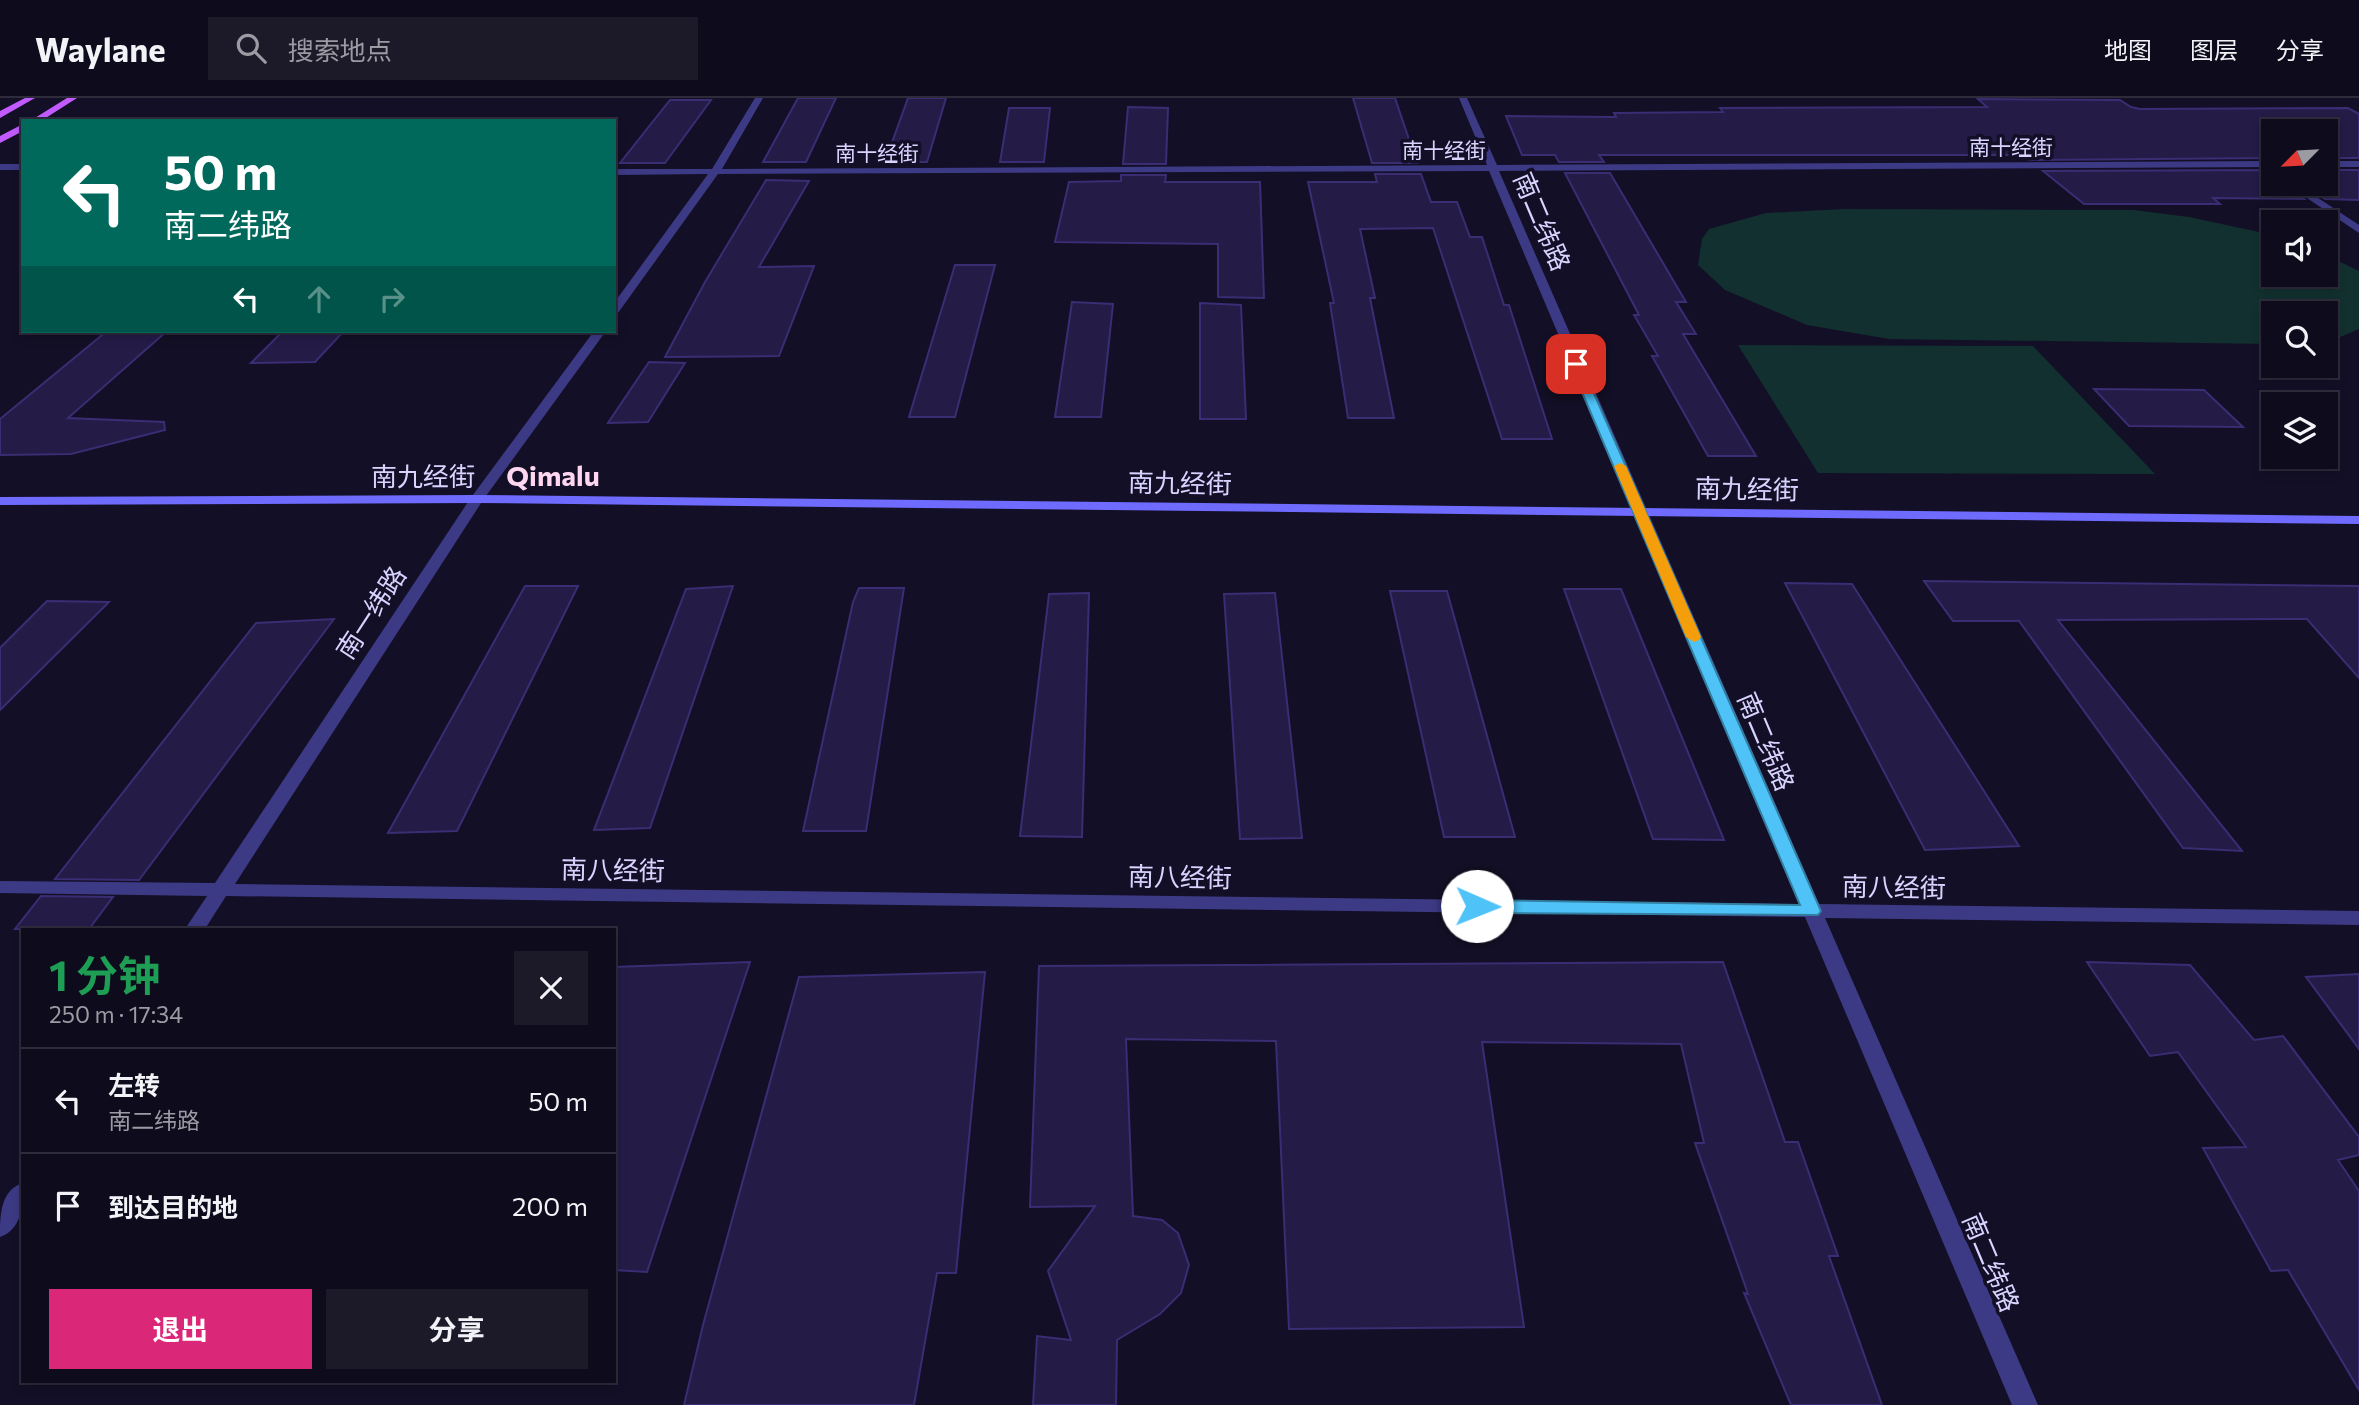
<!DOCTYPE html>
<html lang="zh">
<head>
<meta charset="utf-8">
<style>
	:root { --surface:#0e0b1c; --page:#1c1929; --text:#f1f3f6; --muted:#9b9ba3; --line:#2e2b3b; --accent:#db2777 }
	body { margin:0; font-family:Commissioner,"Noto Sans SC",sans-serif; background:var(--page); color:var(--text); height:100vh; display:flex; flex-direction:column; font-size:26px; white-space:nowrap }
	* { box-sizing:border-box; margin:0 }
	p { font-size:23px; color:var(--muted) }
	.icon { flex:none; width:38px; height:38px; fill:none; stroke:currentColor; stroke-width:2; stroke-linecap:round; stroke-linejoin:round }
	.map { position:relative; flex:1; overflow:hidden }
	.details { position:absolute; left:21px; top:830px; width:595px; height:455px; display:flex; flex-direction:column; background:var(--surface); border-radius:0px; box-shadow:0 4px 10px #0003,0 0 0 2px var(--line) }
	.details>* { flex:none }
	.guide { position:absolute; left:21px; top:21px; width:595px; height:214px; border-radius:0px; box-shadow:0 4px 10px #0003,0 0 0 2px var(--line); background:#00695c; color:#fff; overflow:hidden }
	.needle { width:46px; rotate:246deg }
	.tools { position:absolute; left:2261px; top:21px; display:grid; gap:14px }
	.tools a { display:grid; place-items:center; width:77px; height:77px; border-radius:0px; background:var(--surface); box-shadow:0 4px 10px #0003,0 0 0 2px var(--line); font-size:35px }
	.pin { position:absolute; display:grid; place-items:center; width:60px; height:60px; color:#fff; margin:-30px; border-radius:14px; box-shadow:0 4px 10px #0006 }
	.me { position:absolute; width:77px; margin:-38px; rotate:91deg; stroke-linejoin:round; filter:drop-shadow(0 0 5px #0008) }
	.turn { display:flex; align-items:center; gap:24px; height:147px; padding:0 28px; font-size:32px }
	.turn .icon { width:91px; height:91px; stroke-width:2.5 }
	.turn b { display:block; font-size:49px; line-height:60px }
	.lanes { display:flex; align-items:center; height:66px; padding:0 28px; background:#0003; justify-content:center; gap:35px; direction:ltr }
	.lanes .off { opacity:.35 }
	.round { display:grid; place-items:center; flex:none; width:74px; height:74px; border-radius:0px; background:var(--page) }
	.headline { display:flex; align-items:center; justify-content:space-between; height:119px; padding:0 28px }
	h1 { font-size:42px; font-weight:700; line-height:52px; color:#1e9e55 }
	.action { display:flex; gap:14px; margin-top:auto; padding:14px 28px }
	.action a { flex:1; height:80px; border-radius:0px; background:var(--accent); color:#fff; font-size:28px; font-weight:700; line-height:80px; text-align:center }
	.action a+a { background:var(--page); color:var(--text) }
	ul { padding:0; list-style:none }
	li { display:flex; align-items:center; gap:21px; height:105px; padding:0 28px; border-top:2px solid var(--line) }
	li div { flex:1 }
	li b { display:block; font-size:26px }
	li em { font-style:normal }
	header { display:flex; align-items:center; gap:42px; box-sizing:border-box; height:98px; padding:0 35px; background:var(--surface); border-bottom:2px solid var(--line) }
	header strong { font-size:33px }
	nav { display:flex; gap:38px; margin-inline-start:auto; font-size:24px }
	.search { width:490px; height:63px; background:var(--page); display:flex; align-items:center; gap:18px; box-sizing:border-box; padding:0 24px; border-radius:0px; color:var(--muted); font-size:26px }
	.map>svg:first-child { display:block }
	.green { fill:#12302f }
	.building { fill:#241b47; stroke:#3b2d73; stroke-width:2 }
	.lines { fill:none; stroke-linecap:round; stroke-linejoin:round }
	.minor { fill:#3d3a85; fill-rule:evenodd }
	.secondary { fill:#6f6bff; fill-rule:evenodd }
	.primary { fill:#c25bff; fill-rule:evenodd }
	.route { fill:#4fc3f7; stroke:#337fa1; stroke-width:2 }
	.slow { fill:#f59e0b }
	.labels { text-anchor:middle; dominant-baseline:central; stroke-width:7; stroke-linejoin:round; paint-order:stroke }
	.far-street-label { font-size:21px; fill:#d9d4ff; stroke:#130f26 }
	.street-label { font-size:26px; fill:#d9d4ff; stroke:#130f26 }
	.far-district-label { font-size:28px; font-weight:bold; fill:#ffd6f0; stroke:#130f26 }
</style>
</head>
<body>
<header>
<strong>Waylane</strong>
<div class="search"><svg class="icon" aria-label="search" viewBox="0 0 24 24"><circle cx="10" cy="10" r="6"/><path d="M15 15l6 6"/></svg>搜索地点</div>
<nav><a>地图</a><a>图层</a><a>分享</a></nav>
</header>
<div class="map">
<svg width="2359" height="1307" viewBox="0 0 2359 1307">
	<rect width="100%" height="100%" fill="#130f26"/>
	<!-- green -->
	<path class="green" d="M1843 111 2134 112 2189 119 2273 137V177H2326V157L2359 173V231L2326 245V215H2273V246L1889 241 1807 227 1725 192 1698 167 1702 141 1709 131 1766 115Z
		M1738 247 2033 248 2155 376 1818 375Z"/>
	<!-- building -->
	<path class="building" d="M798 0H836L806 64H763Z
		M908 0H946L927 64H885Z
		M1353 0H1395L1417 65H1372Z
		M1978 1 2120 2 2131 9 2140 11 2348 10 2359 16V60H2326V33H2273V60L2029 62 2023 57H1599L1604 64H1559L1555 57H1522L1506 18 1616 19 1614 15 1723 14 1720 10 1987 9Z
		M670 2H711L665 65H620Z
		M1128 9 1168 10 1166 66H1123Z
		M1009 10H1050L1044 64H1000Z
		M2273 72V86H2284L2304 101 2213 100 2220 106H2084L2043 73Z
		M2326 72H2359V102L2325 101 2301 86H2326Z
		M1565 75H1610L1686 204H1676L1696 236H1683L1756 358H1708L1652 258H1658L1634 217H1639Z
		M1375 76H1421L1431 104H1457L1470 139H1482L1504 207H1509L1552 341H1502L1433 130 1360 131 1375 200H1370L1394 320H1348L1330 205H1334L1308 84H1377Z
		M1121 77H1166L1165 84H1260L1264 200 1218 199V146L1055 144 1069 84 1121 83Z
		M766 82 809 83 759 169 814 168 779 258 665 259 705 184Z
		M955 167H995L955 319H909Z
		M1072 204 1113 206 1101 319H1055Z
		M1200 205 1241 207 1246 321H1200Z
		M107 233H167L68 320 164 324 165 332 71 356 0 357V321Z
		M283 233H344L315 264 251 265Z
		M649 264 685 265 648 324 608 325Z
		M2094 291 2204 292 2243 329 2129 328Z
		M1924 483 2359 488V580L2307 521 2058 522 2242 753 2183 750 2019 523H1953Z
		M1785 485 1852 486 2019 748 1925 752Z
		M525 488H578L457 733 388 735Z
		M733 488 650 730 594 732 686 491Z
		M859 490H904L866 733H803L853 504Z
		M1564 491H1621L1724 742 1653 741Z
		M1390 493H1447L1515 739H1444Z
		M1089 495 1082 739 1020 738 1049 496Z
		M1275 495 1302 740 1240 741 1224 496Z
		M47 503 109 504 0 612V550Z
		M334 521 139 782 55 781 256 525Z
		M41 798 113 799 89 831H15Z
		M750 864 647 1174 614 1172V869Z
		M1723 864 1785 1044H1798L1838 1158H1829L1882 1307H1791L1744 1195 1748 1196 1695 1045H1704L1681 946 1482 944 1524 1229 1289 1231 1276 943 1126 941 1133 1118 1162 1122 1178 1135 1189 1167 1181 1195 1160 1216 1117 1242 1116 1307H1033L1037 1238 1071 1242 1048 1173 1095 1108 1030 1109 1039 868Z
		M2087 864 2190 867 2254 942 2283 938 2359 1039V1057L2338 1062 2359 1093V1292L2288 1172 2271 1173 2203 1050 2246 1049 2178 954 2150 958Z
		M985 874 956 1175H937L914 1307H684L703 1227 799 879Z
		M2359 876V951L2306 879Z"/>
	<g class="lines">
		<!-- minor -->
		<path class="minor" d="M755 0H763L722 71 1487 67 1459 0H1467L1497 67 2273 63V69L1499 73 1819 806 2359 813V827L1825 820 2038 1307H2012L1805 819 226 798 205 831H185L207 798 0 795V783L215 785 470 401 594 233H606L483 402 235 786 1800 806 1489 73 718 76 618 215 614 216V205L708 76 614 77V71H712Z
			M2326 63H2359V69H2326Z
			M0 66H23V72H0Z
			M2286 86H2297L2359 127V135Z
			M23 1085C23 1105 23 1131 0 1139 0 1118 0 1092 23 1085Z"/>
		<!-- secondary -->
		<path class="secondary" d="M477 397 2359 418V426L477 405 0 407V399Z"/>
		<!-- primary -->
		<path class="primary" d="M25 0H35L0 20V13Z
			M67 0H77L41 23H30Z
			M23 26V33L0 45V38Z"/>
	</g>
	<!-- route -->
	<path class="route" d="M1572 264 1581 266 1821 813 1818 817 1477 815 1468 808 1477 802 1800 807 1570 266Z"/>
	<!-- slow -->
	<path class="slow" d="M1620 365 1626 368 1701 539 1699 542 1694 544 1686 539 1614 368Z"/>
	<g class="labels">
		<!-- far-street labels -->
		<g class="far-street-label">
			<text x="2011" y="48">南十经街</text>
			<text x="1444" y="51">南十经街</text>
			<text x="877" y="54">南十经街</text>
		</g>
		<!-- street labels -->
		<g class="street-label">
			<text transform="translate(1543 123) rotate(67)">南二纬路</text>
			<text x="423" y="377">南九经街</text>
			<text transform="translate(1180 384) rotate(1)">南九经街</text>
			<text transform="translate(1747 390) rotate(1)">南九经街</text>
			<text transform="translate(370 514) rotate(-57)">南一纬路</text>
			<text transform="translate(1767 643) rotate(67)">南二纬路</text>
			<text transform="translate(613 771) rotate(1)">南八经街</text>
			<text transform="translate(1180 778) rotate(1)">南八经街</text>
			<text transform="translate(1894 788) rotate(1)">南八经街</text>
			<text transform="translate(1992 1164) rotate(67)">南二纬路</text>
		</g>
		<!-- far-district labels -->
		<g class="far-district-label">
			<text x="553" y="377">Qimalu</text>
		</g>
	</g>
</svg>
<div class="tools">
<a><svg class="needle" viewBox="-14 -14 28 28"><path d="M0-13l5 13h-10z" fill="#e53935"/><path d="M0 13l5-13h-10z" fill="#9b9ba3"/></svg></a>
<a><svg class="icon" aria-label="sound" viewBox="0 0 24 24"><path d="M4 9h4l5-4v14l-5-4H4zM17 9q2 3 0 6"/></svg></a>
<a><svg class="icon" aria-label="search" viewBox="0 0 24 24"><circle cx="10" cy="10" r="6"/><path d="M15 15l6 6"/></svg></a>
<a><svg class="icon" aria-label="layers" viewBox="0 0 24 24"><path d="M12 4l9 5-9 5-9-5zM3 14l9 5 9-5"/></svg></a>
</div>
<div class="pin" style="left:1576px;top:266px;background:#d93025"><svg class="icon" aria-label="arrive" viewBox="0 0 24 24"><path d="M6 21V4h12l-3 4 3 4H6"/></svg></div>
<svg class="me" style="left:1477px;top:808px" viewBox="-20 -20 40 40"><circle r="19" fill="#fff"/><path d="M0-13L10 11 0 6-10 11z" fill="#4fc3f7"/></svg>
<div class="guide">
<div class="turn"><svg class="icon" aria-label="left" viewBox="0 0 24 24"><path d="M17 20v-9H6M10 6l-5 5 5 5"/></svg><div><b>50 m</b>南二纬路</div></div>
<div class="lanes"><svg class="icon" aria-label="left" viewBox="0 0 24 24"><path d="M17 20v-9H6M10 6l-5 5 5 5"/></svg><svg class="icon off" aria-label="ahead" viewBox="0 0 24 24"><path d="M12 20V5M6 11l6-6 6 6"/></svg><svg class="icon off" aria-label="right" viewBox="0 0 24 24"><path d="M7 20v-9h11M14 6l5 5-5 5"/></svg></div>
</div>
<section class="details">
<div class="headline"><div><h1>1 分钟</h1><p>250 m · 17:34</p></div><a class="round"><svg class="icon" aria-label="close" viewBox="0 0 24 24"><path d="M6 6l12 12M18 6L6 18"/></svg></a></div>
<ul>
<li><svg class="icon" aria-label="left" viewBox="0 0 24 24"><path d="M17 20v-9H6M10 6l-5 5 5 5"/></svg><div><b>左转</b><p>南二纬路</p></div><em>50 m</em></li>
<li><svg class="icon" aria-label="arrive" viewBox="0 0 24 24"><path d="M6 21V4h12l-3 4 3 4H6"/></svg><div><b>到达目的地</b></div><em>200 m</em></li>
</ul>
<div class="action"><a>退出</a><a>分享</a></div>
</section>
</div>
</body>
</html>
